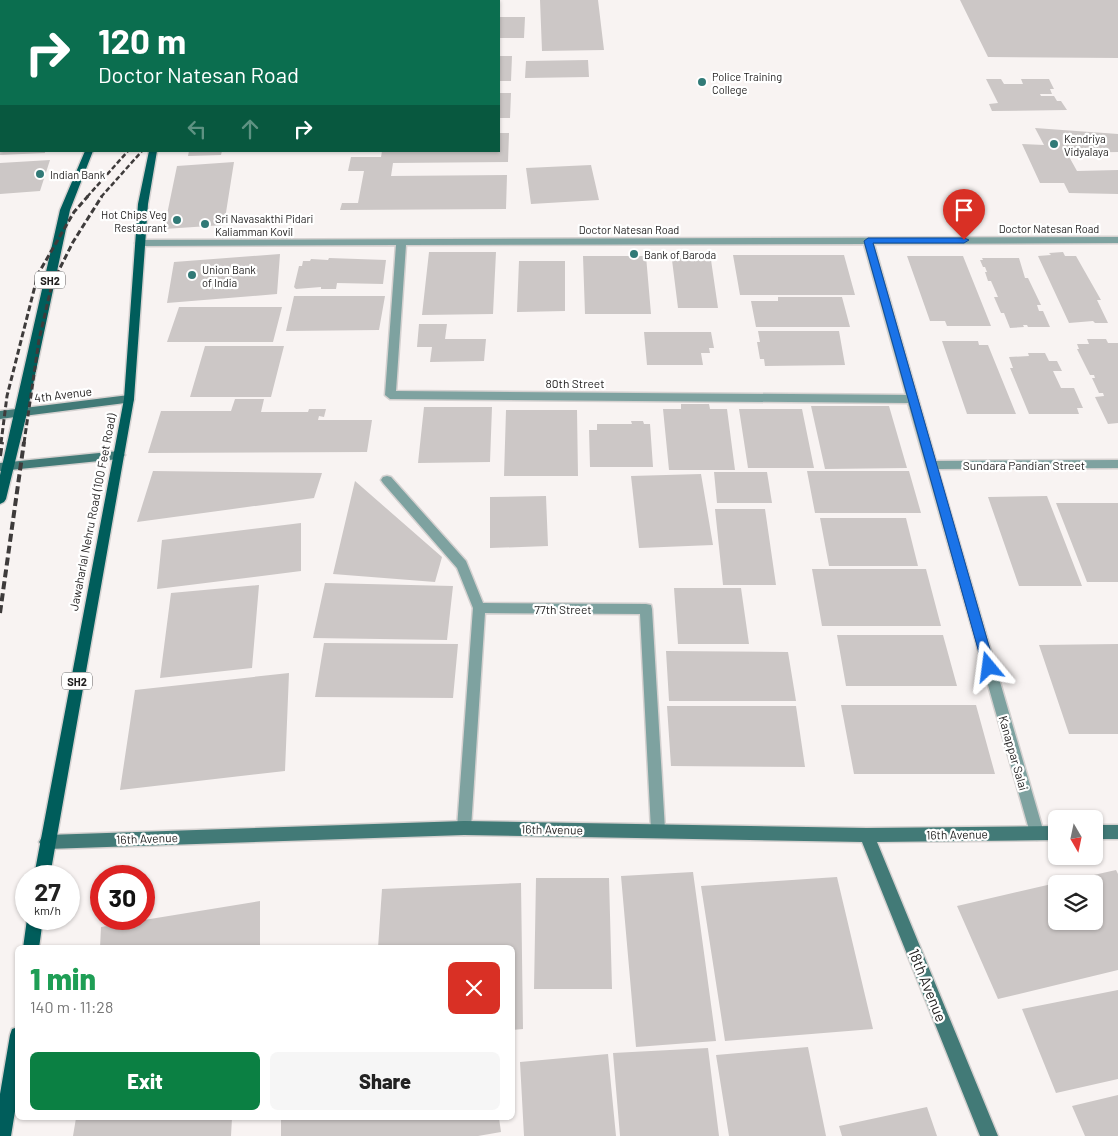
<!DOCTYPE html>
<html lang="en">
<head>
<meta charset="utf-8">
<style>
	:root { --surface:#fff; --page:#f6f6f6; --text:#222; --muted:#767676; --accent:#0b8043 }
	body { margin:0; font-family:Barlow,sans-serif; background:var(--page); color:var(--text); height:100vh; display:flex; flex-direction:column; font-size:19px; white-space:nowrap }
	* { box-sizing:border-box; margin:0 }
	p { font-size:16px; color:var(--muted) }
	.icon { flex:none; width:28px; height:28px; fill:none; stroke:currentColor; stroke-width:2; stroke-linecap:round; stroke-linejoin:round }
	.map { position:relative; flex:1; overflow:hidden }
	.panel { position:absolute; left:15px; top:945px; width:500px; height:175px; display:flex; flex-direction:column; background:var(--surface); border-radius:8px; box-shadow:0 1px 4px #0004 }
	.panel>* { flex:none }
	.top-card { position:absolute; left:0px; top:0px; width:500px; height:152px; box-shadow:0 1px 4px #0004; background:#0b6e4f; color:#fff; overflow:hidden }
	.needle { width:32px; rotate:171deg }
	.controls { position:absolute; left:1048px; top:810px; display:grid; gap:10px }
	.controls a { display:grid; place-items:center; width:55px; height:55px; border-radius:8px; background:var(--surface); box-shadow:0 1px 4px #0004; font-size:25px }
	.speed { position:absolute; left:15px; top:865px; display:flex; gap:10px; font-size:25px; font-weight:700; text-align:center }
	.speed>* { display:grid; place-content:center; width:65px; height:65px; border-radius:50%; background:var(--surface); box-shadow:0 1px 4px #0004; line-height:1 }
	.speed small { font-size:12px; font-weight:400 }
	.speed .limit { border:8px solid #d22; background:#fff; color:#111 }
	.pin { position:absolute; display:grid; place-items:center; width:42px; height:42px; color:#fff; margin:-51px -21px; border-radius:50% 50% 50% 0; rotate:-45deg; box-shadow:0 0 5px #0007 }
	.pin .icon { rotate:45deg }
	.me { position:absolute; width:55px; margin:-28px; rotate:344deg; stroke-linejoin:round; filter:drop-shadow(0 0 4px #0008) }
	.turn { display:flex; align-items:center; gap:18px; height:105px; padding:0 15px; font-size:22px }
	.turn .icon { width:65px; height:65px; stroke-width:2.5 }
	.turn b { display:block; font-size:35px; line-height:42px }
	.lanes { display:flex; align-items:center; height:48px; padding:0 15px; background:#0003; justify-content:center; gap:25px; direction:ltr }
	.lanes .off { opacity:.35 }
	.round { display:grid; place-items:center; flex:none; width:52px; height:52px; border-radius:8px; background:var(--page) }
	.overview { display:flex; align-items:center; justify-content:space-between; height:85px; padding:0 15px }
	h1 { font-size:30px; font-weight:800; line-height:38px; color:#1e9e55 }
	.action { display:flex; gap:10px; margin-top:auto; padding:10px 15px }
	.action a { flex:1; height:58px; border-radius:8px; background:var(--accent); color:#fff; font-size:20px; font-weight:800; line-height:58px; text-align:center }
	.action a+a { background:var(--page); color:var(--text) }
	.map>svg:first-child { display:block }
	.building { fill:#ccc7c6 }
	.lines { fill:none; stroke-linecap:round; stroke-linejoin:round }
	.street-casing { stroke:#d5d1d0; stroke-width:3 }
	.secondary-casing { stroke:#d5d1d0; stroke-width:3 }
	.primary-casing { stroke:#d5d1d0; stroke-width:3 }
	.street { fill:#7ea2a0; fill-rule:evenodd }
	.secondary { fill:#427a77; fill-rule:evenodd }
	.primary { fill:#005d5b; fill-rule:evenodd }
	.rail-far2 { stroke:#3e3b3b; stroke-width:2.5; stroke-dasharray:5 2.5; stroke-linecap:butt }
	.rail-far1 { stroke:#3e3b3b; stroke-width:3; stroke-dasharray:6 3; stroke-linecap:butt }
	.rail { stroke:#3e3b3b; stroke-width:4; stroke-dasharray:8 4; stroke-linecap:butt }
	.route { fill:#1a73e8; stroke:#114b97 }
	.poi-dot { fill:#317a77; stroke:#fff; stroke-width:2 }
	.labels { text-anchor:middle; dominant-baseline:central; stroke-width:4.5; stroke-linejoin:round; paint-order:stroke }
	.far-poi-label { font-size:11px; fill:#1f1d1d; stroke:#fff; text-anchor:start }
	.far-street-label { font-size:11px; fill:#1f1d1d; stroke:#fff }
	.shield { fill:#fff; stroke:#626161; stroke-width:1 }
	.shield-label { font-size:11px; font-weight:bold; fill:#1f1d1d }
	.street-label { font-size:12px; fill:#1f1d1d; stroke:#fff }
	.near-street-label { font-size:15px; fill:#1f1d1d; stroke:#fff }
</style>
</head>
<body>
<div class="map">
<svg width="1118" height="1136" viewBox="0 0 1118 1136">
	<rect width="100%" height="100%" fill="#f8f3f2"/>
	<!-- building -->
	<path class="building" d="M540 0H598L604 50 542 51Z
		M960 0H1118V58L988 57Z
		M499 17H525L524 38H499Z
		M499 56H512L511 81H499Z
		M588 60 589 77 525 78 526 61Z
		M986 79H1001L1004 84H1023L1021 79H1049L1054 89H1050L1052 94H1040L1041 96H1054L1057 101H1061L1067 110 992 111 989 104 998 103Z
		M499 93H511L510 118H499Z
		M1035 128 1118 134V152L1067 153 1077 171 1118 170V194L1069 193 1064 183H1040L1022 144 1044 145Z
		M499 133H509L508 162 393 163 391 176 507 175 506 209 340 210 342 203H358L364 171H348L351 157H381L382 151H499Z
		M0 151H45V153L0 155Z
		M189 151H222L221 155 188 156Z
		M50 160 40 191 0 194V163Z
		M234 162 224 225 164 229 177 166Z
		M591 165 599 200 531 204 526 168Z
		M429 252H496L493 314 422 315Z
		M1063 252 1065 256H1076L1101 300H1097L1108 323H1095L1093 321 1069 323 1038 256 1051 255 1049 253Z
		M280 254 277 294 167 303 174 262Z
		M733 255H844L855 295H740Z
		M583 256H646L651 314H585Z
		M907 256H963L991 326H947L945 321H930Z
		M329 258 386 260 383 284 337 283 336 289H321V287L296 289 294 287 299 266H302L303 261H310L311 259 328 260Z
		M676 258H685V260H711L718 308H678L672 260H676Z
		M982 258H1019L1025 278H1028L1041 305H1037L1039 311H1043L1050 327H1028L1027 325H1023L1024 327 1010 328 1004 313H1001L994 297H998L991 281H988L985 272H987L985 267H983L980 260H983Z
		M519 261H565V311L517 312Z
		M294 296H385L379 330 286 331Z
		M778 297H842L850 327H756L751 301H778Z
		M179 307H282L273 342H167Z
		M419 324H447L445 339H486L484 361 430 362 432 347H417Z
		M758 331H839L845 365 765 366 764 359H760L757 342H760Z
		M644 332H711L714 348H709L710 353H701L703 365H647Z
		M1087 339H1106L1108 343H1118V423L1108 424 1095 397 1104 396 1103 393H1099L1092 378H1095L1094 375H1090L1077 349H1079L1077 344H1089Z
		M942 341H978L979 345H988L1016 414H967Z
		M205 346H284L271 397H190Z
		M1028 353H1045L1049 361H1057L1062 371H1053L1061 388H1074L1083 408H1077L1079 414H1029L1010 368H1013L1009 357 1029 356Z
		M235 399H264L261 412H308L309 409H326L324 417 319 416 318 420H372L367 452 148 453 161 411H231Z
		M681 404H709L710 409H727L735 470H669L663 409H681Z
		M811 406H889L907 468 825 469Z
		M424 407H492L490 462 418 463Z
		M739 409H802L814 468H748Z
		M506 410H577L578 476H504Z
		M631 421H643L644 424H650L653 467H590L589 430H597V424H632Z
		M153 471 322 473 314 498 137 522Z
		M807 471H909L921 513H815Z
		M714 472H767L772 503H717Z
		M701 474 713 545 639 548 631 476Z
		M355 481 442 557 435 582 333 574Z
		M546 496 548 546 490 548V497Z
		M1047 496 1082 586H1019L988 497Z
		M1056 503H1118V582H1087Z
		M715 509H765L776 585H723Z
		M820 518H906L918 566H829Z
		M301 523V571L157 589 162 540Z
		M812 569H926L941 626H822Z
		M325 583 453 586 447 640 313 638Z
		M259 585 252 668 160 678 171 593Z
		M674 588H741L749 644H678Z
		M837 635H943L957 686H846Z
		M324 643 458 644 453 698 315 697Z
		M1118 644V734H1069L1039 645Z
		M666 651 788 652 796 701H669Z
		M289 673 285 771 120 790 135 690Z
		M841 705H976L995 774H854Z
		M667 706H796L805 767 671 766Z
		M1116 870 1118 874V970L998 999 957 906 1056 883V921H1094V884L1058 883Z
		M693 872 716 1041 636 1047 621 876Z
		M837 877 873 1029 725 1041 701 886Z
		M536 878H609L612 989H534Z
		M521 883 523 1029 512 1030V948H378L382 889Z
		M260 901V948H100L101 927Z
		M1118 990V1079L1056 1093 1022 1009Z
		M808 1047 826 1136H729L716 1055Z
		M708 1048 719 1136H620L613 1053Z
		M608 1054 616 1136H524L520 1062Z
		M1118 1095V1136H1085L1072 1106Z
		M927 1107 937 1136H842L839 1126Z
		M76 1118H232L231 1136H73Z
		M281 1118H499L501 1132 478 1136H281Z"/>
	<g class="lines">
		<defs>
			<path id="street" d="M1118 237V243L874 244 936 461 1118 460V468L938 469 1044 833 1042 838 1037 840 1032 838 1030 833 908 403 390 399 385 395 396 245 140 246 135 243 140 240ZM864 244 906 395 396 391 406 245Z
				M387 476 391 477 466 561 483 603 646 604 651 605 652 609 665 830 663 835 658 837 653 835 651 830 640 614 485 613 471 828 469 833 464 835 459 833 457 828 473 608 457 568 383 483 381 480 383 477Z"/>
			<path id="secondary" d="M129 395 133 396 134 399 133 402 0 419V411Z
				M119 451 125 455 119 459 0 471V463Z
				M464 821 867 828 1056 826V840L877 842 998 1136H980L862 842 464 835 47 849 42 847 39 842 42 837 47 835Z
				M1094 825H1118V839H1094Z"/>
			<path id="primary" d="M85 151H93L70 210 27 413 6 499 4 502 0 504V475L60 210Z
				M149 151H157L148 204 134 399 50 876H34L124 399 138 204Z
				M27 919H43L39 948H23Z
				M18 1027V1093L11 1136H0V1094L10 1035 12 1029Z"/>
		</defs>
		<!-- street casing -->
		<use href="#street" class="street-casing"/>
		<!-- secondary casing -->
		<use href="#secondary" class="secondary-casing"/>
		<!-- primary casing -->
		<use href="#primary" class="primary-casing"/>
		<!-- street -->
		<use href="#street" class="street"/>
		<!-- secondary -->
		<use href="#secondary" class="secondary"/>
		<!-- primary -->
		<use href="#primary" class="primary"/>
		<!-- rail-far2 -->
		<path class="rail-far2" d="M394 1 398 0
			M413 1 416 0
			M87 197 128 151
			M101 197 142 151"/>
		<!-- rail-far1 -->
		<path class="rail-far1" d="M1 443 7 396 38 274 74 212 88 196
			M24 443 39 340 52 284 73 242 102 196"/>
		<!-- rail -->
		<path class="rail" d="M0 456 2 442
			M0 613 24 442"/>
	</g>
	<!-- route -->
	<path class="route" d="M868 238H964L969 240 964 243H873L995 667 994 671 989 673 985 671 983 667 864 241Z"/>
	<!-- markers -->
	<g class="poi-dot">
		<circle cx="702" cy="82" r="5"/>
		<circle cx="1054" cy="144" r="5"/>
		<circle cx="40" cy="174" r="5"/>
		<circle cx="177" cy="220" r="5"/>
		<circle cx="205" cy="224" r="5"/>
		<circle cx="634" cy="254" r="5"/>
		<circle cx="192" cy="275" r="5"/>
	</g>
	<g class="labels">
		<!-- far-poi labels -->
		<g class="far-poi-label">
			<text x="712" y="76">Police Training<tspan x="712" dy="13">College</tspan></text>
			<text x="1064" y="138">Kendriya<tspan x="1064" dy="13">Vidyalaya</tspan></text>
			<text x="50" y="174">Indian Bank</text>
			<text x="167" y="214" text-anchor="end">Hot Chips Veg<tspan x="167" dy="13">Restaurant</tspan></text>
			<text x="215" y="218">Sri Navasakthi Pidari<tspan x="215" dy="13">Kaliamman Kovil</tspan></text>
			<text x="644" y="254">Bank of Baroda</text>
			<text x="202" y="269">Union Bank<tspan x="202" dy="13">of India</tspan></text>
		</g>
		<!-- far-street labels -->
		<g class="far-street-label">
			<text x="1049" y="228">Doctor Natesan Road</text>
			<text x="629" y="229">Doctor Natesan Road</text>
		</g>
		<!-- shield labels -->
		<g class="shield">
			<rect x="35" y="271.5" width="30" height="17" rx="4"/>
			<rect x="62" y="672.5" width="30" height="17" rx="4"/>
		</g>
		<g class="shield-label">
			<text x="50" y="280">SH2</text>
			<text x="77" y="681">SH2</text>
		</g>
		<!-- street labels -->
		<g class="street-label">
			<text x="575" y="383">80th Street</text>
			<text transform="translate(63 394) rotate(-7)">4th Avenue</text>
			<text x="1024" y="465">Sundara Pandian Street</text>
			<text transform="translate(92 512) rotate(-79)">Jawaharlal Nehru Road (100 Feet Road)</text>
			<text x="563" y="609">77th Street</text>
			<text transform="translate(1014 753) rotate(74)">Kanappar Salai</text>
			<text transform="translate(552 829) rotate(1)">16th Avenue</text>
			<text transform="translate(957 834) rotate(-1)">16th Avenue</text>
			<text transform="translate(147 838) rotate(-2)">16th Avenue</text>
		</g>
		<!-- near-street labels -->
		<g class="near-street-label">
			<text transform="translate(928 985) rotate(68)">18th Avenue</text>
		</g>
	</g>
</svg>
<div class="controls">
<a><svg class="needle" viewBox="-14 -14 28 28"><path d="M0-13l5 13h-10z" fill="#e53935"/><path d="M0 13l5-13h-10z" fill="#767676"/></svg></a>
<a><svg class="icon" aria-label="layers" viewBox="0 0 24 24"><path d="M12 4l9 5-9 5-9-5zM3 14l9 5 9-5"/></svg></a>
</div>
<div class="speed"><div>27<small>km/h</small></div><div class="limit">30</div></div>
<div class="pin" style="left:964px;top:240px;background:#d93025"><svg class="icon" aria-label="arrive" viewBox="0 0 24 24"><path d="M6 21V4h12l-3 4 3 4H6"/></svg></div>
<svg class="me" style="left:989px;top:667px" viewBox="-20 -20 40 40"><path d="M0-17L14 15 0 8-14 15z" fill="#1a73e8" stroke="#fff" stroke-width="4"/></svg>
<div class="top-card">
<div class="turn"><svg class="icon" aria-label="right" viewBox="0 0 24 24"><path d="M7 20v-9h11M14 6l5 5-5 5"/></svg><div><b>120 m</b>Doctor Natesan Road</div></div>
<div class="lanes"><svg class="icon off" aria-label="left" viewBox="0 0 24 24"><path d="M17 20v-9H6M10 6l-5 5 5 5"/></svg><svg class="icon off" aria-label="ahead" viewBox="0 0 24 24"><path d="M12 20V5M6 11l6-6 6 6"/></svg><svg class="icon" aria-label="right" viewBox="0 0 24 24"><path d="M7 20v-9h11M14 6l5 5-5 5"/></svg></div>
</div>
<section class="panel">
<div class="overview"><div><h1>1 min</h1><p>140 m · 11:28</p></div><a class="round" style="background:#d93025;color:#fff"><svg class="icon" aria-label="close" viewBox="0 0 24 24"><path d="M6 6l12 12M18 6L6 18"/></svg></a></div>
<div class="action"><a>Exit</a><a>Share</a></div>
</section>
</div>
</body>
</html>
